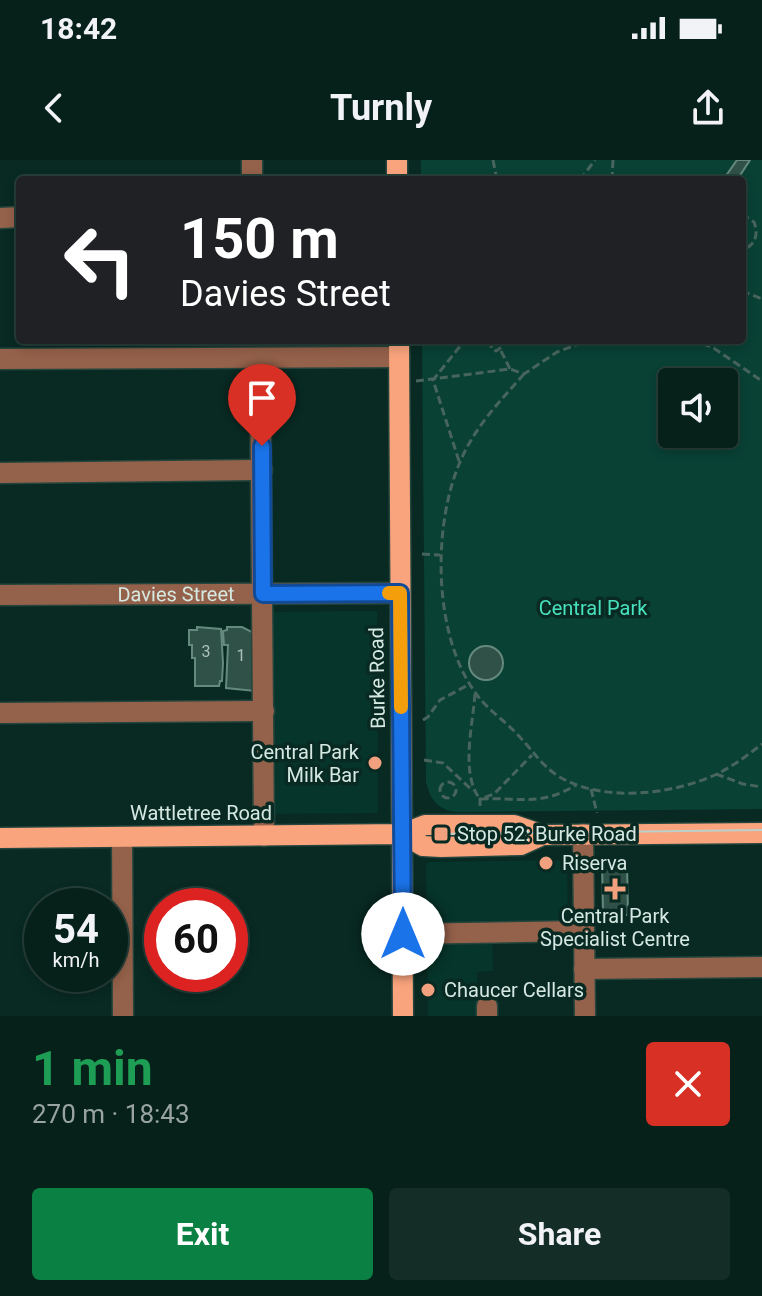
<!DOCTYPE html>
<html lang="en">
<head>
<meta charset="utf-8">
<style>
	:root { --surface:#06201a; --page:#142d27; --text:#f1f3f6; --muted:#98a3a2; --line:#273e39; --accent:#0b8043 }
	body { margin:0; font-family:Roboto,sans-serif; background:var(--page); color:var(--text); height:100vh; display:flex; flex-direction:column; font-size:30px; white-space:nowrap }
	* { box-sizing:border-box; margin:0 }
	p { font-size:26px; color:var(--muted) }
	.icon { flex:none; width:44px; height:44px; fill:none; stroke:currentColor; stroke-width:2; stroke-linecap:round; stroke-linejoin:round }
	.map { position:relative; height:856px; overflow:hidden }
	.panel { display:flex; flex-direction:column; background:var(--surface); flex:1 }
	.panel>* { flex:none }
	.guide { position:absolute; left:16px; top:16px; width:730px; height:168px; border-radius:8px; box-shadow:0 4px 12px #0003,0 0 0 2px var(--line); background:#202124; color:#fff; overflow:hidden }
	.controls { position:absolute; left:658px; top:208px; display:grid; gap:16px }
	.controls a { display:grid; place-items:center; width:80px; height:80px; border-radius:8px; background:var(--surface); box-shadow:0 4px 12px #0003,0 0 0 2px var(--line); font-size:40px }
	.speed { position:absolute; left:24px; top:728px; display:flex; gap:16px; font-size:40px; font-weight:700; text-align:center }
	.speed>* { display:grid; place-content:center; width:104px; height:104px; border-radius:50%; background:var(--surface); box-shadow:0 4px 12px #0003,0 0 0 2px var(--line); line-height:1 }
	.speed small { font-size:20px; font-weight:400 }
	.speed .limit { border:12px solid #d22; background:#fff; color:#111 }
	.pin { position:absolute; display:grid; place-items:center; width:68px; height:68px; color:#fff; margin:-82px -34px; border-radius:50% 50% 50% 0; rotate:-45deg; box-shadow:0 0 8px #0007 }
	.pin .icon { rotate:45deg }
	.me { position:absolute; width:88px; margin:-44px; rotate:0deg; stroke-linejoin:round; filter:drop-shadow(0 0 6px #0008) }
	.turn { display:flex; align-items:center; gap:28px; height:168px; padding:0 32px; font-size:36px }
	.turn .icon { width:104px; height:104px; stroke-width:2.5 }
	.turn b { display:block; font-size:56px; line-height:68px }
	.round { display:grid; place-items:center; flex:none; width:84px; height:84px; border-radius:8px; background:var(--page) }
	.overview { display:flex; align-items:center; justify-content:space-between; height:136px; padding:0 32px }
	h1 { font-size:48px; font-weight:700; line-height:60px; color:#1e9e55 }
	.action { display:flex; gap:16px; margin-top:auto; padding:16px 32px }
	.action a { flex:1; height:92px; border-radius:8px; background:var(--accent); color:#fff; font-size:32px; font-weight:700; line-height:92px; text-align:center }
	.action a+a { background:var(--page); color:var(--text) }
	.status { display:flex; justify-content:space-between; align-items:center; height:56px; padding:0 40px; background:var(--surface); direction:ltr }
	.status svg { height:22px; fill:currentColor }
	header { display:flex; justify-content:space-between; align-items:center; height:104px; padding:0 32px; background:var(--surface); font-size:36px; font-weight:700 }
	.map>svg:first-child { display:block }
	.built { fill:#06352b }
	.green { fill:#094135; fill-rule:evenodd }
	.building { fill:#305147; stroke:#66897e; stroke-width:2 }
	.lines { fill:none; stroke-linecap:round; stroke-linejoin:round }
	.minor-casing { stroke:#25453d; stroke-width:23 }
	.major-casing { stroke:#25453d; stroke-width:23 }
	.path { stroke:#48655d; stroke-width:3; stroke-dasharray:8 4; stroke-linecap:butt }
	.minor { stroke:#94614a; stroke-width:20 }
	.major { stroke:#f9a47d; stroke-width:20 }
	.tram { stroke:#bbd0c9; stroke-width:2 }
	.route-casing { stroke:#114b97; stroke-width:20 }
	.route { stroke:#1a73e8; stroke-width:14 }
	.slow { stroke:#f59e0b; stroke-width:14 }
	.poi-dot { fill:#f1a17d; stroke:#082a22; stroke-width:3 }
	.labels { text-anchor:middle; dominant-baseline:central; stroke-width:7; stroke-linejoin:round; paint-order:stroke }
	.number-label { font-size:16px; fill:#acc2ba }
	.street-label { font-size:20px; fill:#d5e8e1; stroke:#082a22 }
	.park-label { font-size:20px; fill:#48e1bd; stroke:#082a22 }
	.poi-label { font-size:20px; fill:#d5e8e1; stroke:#082a22; text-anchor:start }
</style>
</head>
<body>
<div class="status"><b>18:42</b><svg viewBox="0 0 49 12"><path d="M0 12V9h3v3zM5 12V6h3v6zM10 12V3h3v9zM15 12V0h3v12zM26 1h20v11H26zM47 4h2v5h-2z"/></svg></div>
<header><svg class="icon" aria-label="back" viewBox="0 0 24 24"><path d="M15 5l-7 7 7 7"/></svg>Turnly<svg class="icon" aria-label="share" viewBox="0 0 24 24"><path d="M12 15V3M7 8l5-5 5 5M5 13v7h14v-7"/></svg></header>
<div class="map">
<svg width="762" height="856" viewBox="0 0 762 856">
	<rect width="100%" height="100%" fill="#082a22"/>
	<!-- built -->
	<path class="built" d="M377 451 378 653 268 654 266 452Z
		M567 700 568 767 492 769 493 811 477 812V827L491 828 490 843 484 856H428L426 704 429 702Z"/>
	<!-- green -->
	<path class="green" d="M421 0H762V649L458 652C439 651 430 640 426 622L422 180H742V20H421ZM672 222H724V274H672Z"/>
	<!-- building -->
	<path class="building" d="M737 0H750L737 20H723Z
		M197 467 221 469 223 503 222 521H220L219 526H195V498H192V485H189V470H197Z
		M227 467H242L254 473 255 531 226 528 228 485H224L223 471 227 470Z
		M469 503a17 17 0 1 1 34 0a17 17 0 1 1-34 0Z
		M602 702H627L628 755H603Z"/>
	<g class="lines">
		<defs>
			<g id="minor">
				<path d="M252 20V0"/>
				<path d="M0 58 20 57"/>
				<path d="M260 198 264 676"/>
				<path d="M0 199 399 197"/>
				<path d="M0 313 262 310"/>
				<path id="s1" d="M0 435 400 433"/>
				<path d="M0 553 264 551"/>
				<path d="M583 674 585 856"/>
				<path d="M122 677 123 856"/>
				<path d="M403 774 584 771"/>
				<path d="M584 809 762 807"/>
				<path d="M487 846V856"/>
			</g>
			<path id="major" d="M397 0V20
				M399 180 403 856
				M402 674 423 686 441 687 521 685 543 675
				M0 678 402 674 425 665H514L543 675 762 673"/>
		</defs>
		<!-- minor casing -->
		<use href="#minor" class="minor-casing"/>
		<!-- major casing -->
		<use href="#major" class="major-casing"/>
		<!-- path -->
		<path class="path" d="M493 0 497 20
			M580 20 595 0
			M612 20 613 0
			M742 54 754 62C759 75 755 86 742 90
			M742 131 762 139
			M492 180 491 188 496 191 503 186 502 180
			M691 180 712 187 762 221
			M501 191 510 209
			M524 214C500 241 474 268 460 302 432 367 433 477 477 535 488 550 504 560 516 573 531 588 540 604 558 616 602 643 672 635 717 614 733 606 748 595 762 584
			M416 221 510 209 524 214 557 192 590 180
			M459 301 433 220 465 180
			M422 394 440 395
			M475 534C473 564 460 614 480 639 519 637 540 647 576 625
			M423 560 428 557 440 540 470 524
			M424 600 443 603 473 631
			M716 614 743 624 762 627
			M440 630a8 8 0 1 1 16 0a8 8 0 1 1-16 0Z
			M591 629 597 653
			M480 646V639L494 634 532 595"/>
		<!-- minor -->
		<use href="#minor" class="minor"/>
		<!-- major -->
		<use href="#major" class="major"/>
		<!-- tram -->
		<path class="tram" d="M439 674 762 670"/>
	</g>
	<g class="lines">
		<defs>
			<path id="route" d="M262 286 263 434 400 433 403 774"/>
		</defs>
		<!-- route casing -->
		<use href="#route" class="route-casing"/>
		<!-- route -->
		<use href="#route" class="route"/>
		<!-- slow -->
		<path class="slow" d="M389 433H400L401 547"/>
	</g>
	<!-- markers -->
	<g class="poi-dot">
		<circle cx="375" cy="603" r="8"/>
		<rect x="433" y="666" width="16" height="16" rx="4"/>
		<circle cx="546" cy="703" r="8"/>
		<path d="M611 717h8v8h8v8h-8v8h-8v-8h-8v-8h8z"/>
		<circle cx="428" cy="830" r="8"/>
	</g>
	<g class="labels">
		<!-- number labels -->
		<g class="number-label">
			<text x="206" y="491">3</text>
			<text x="241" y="495">1</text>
		</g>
		<!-- street labels -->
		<g class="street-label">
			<text stroke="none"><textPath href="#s1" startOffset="176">Davies Street</textPath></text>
			<text transform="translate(377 518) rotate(-91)">Burke Road</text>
			<text x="201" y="653">Wattletree Road</text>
		</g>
		<!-- park labels -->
		<g class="park-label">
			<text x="593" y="448">Central Park</text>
		</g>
		<!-- poi labels -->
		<g class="poi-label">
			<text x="359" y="592" text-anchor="end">Central Park<tspan x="359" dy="23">Milk Bar</tspan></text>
			<text x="457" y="674">Stop 52: Burke Road</text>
			<text x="562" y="703">Riserva</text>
			<text x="615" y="756" text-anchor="middle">Central Park<tspan x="615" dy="23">Specialist Centre</tspan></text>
			<text x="444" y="830">Chaucer Cellars</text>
		</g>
	</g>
</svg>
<div class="controls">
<a><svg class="icon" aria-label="sound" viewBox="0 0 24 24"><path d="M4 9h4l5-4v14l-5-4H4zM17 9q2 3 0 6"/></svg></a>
</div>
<div class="speed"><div>54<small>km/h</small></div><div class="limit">60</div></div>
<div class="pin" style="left:262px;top:286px;background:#d93025"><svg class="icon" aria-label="arrive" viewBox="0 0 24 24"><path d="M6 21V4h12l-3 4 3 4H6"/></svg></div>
<svg class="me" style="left:403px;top:774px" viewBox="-20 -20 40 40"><circle r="19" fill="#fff"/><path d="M0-13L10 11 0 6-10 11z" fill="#1a73e8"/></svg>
<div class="guide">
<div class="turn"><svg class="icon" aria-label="left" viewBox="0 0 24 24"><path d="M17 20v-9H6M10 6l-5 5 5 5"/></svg><div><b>150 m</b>Davies Street</div></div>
</div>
</div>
<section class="panel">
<div class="overview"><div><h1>1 min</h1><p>270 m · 18:43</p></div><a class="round" style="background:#d93025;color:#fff"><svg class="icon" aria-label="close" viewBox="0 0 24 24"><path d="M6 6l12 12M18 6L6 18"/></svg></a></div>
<div class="action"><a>Exit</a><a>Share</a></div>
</section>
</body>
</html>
